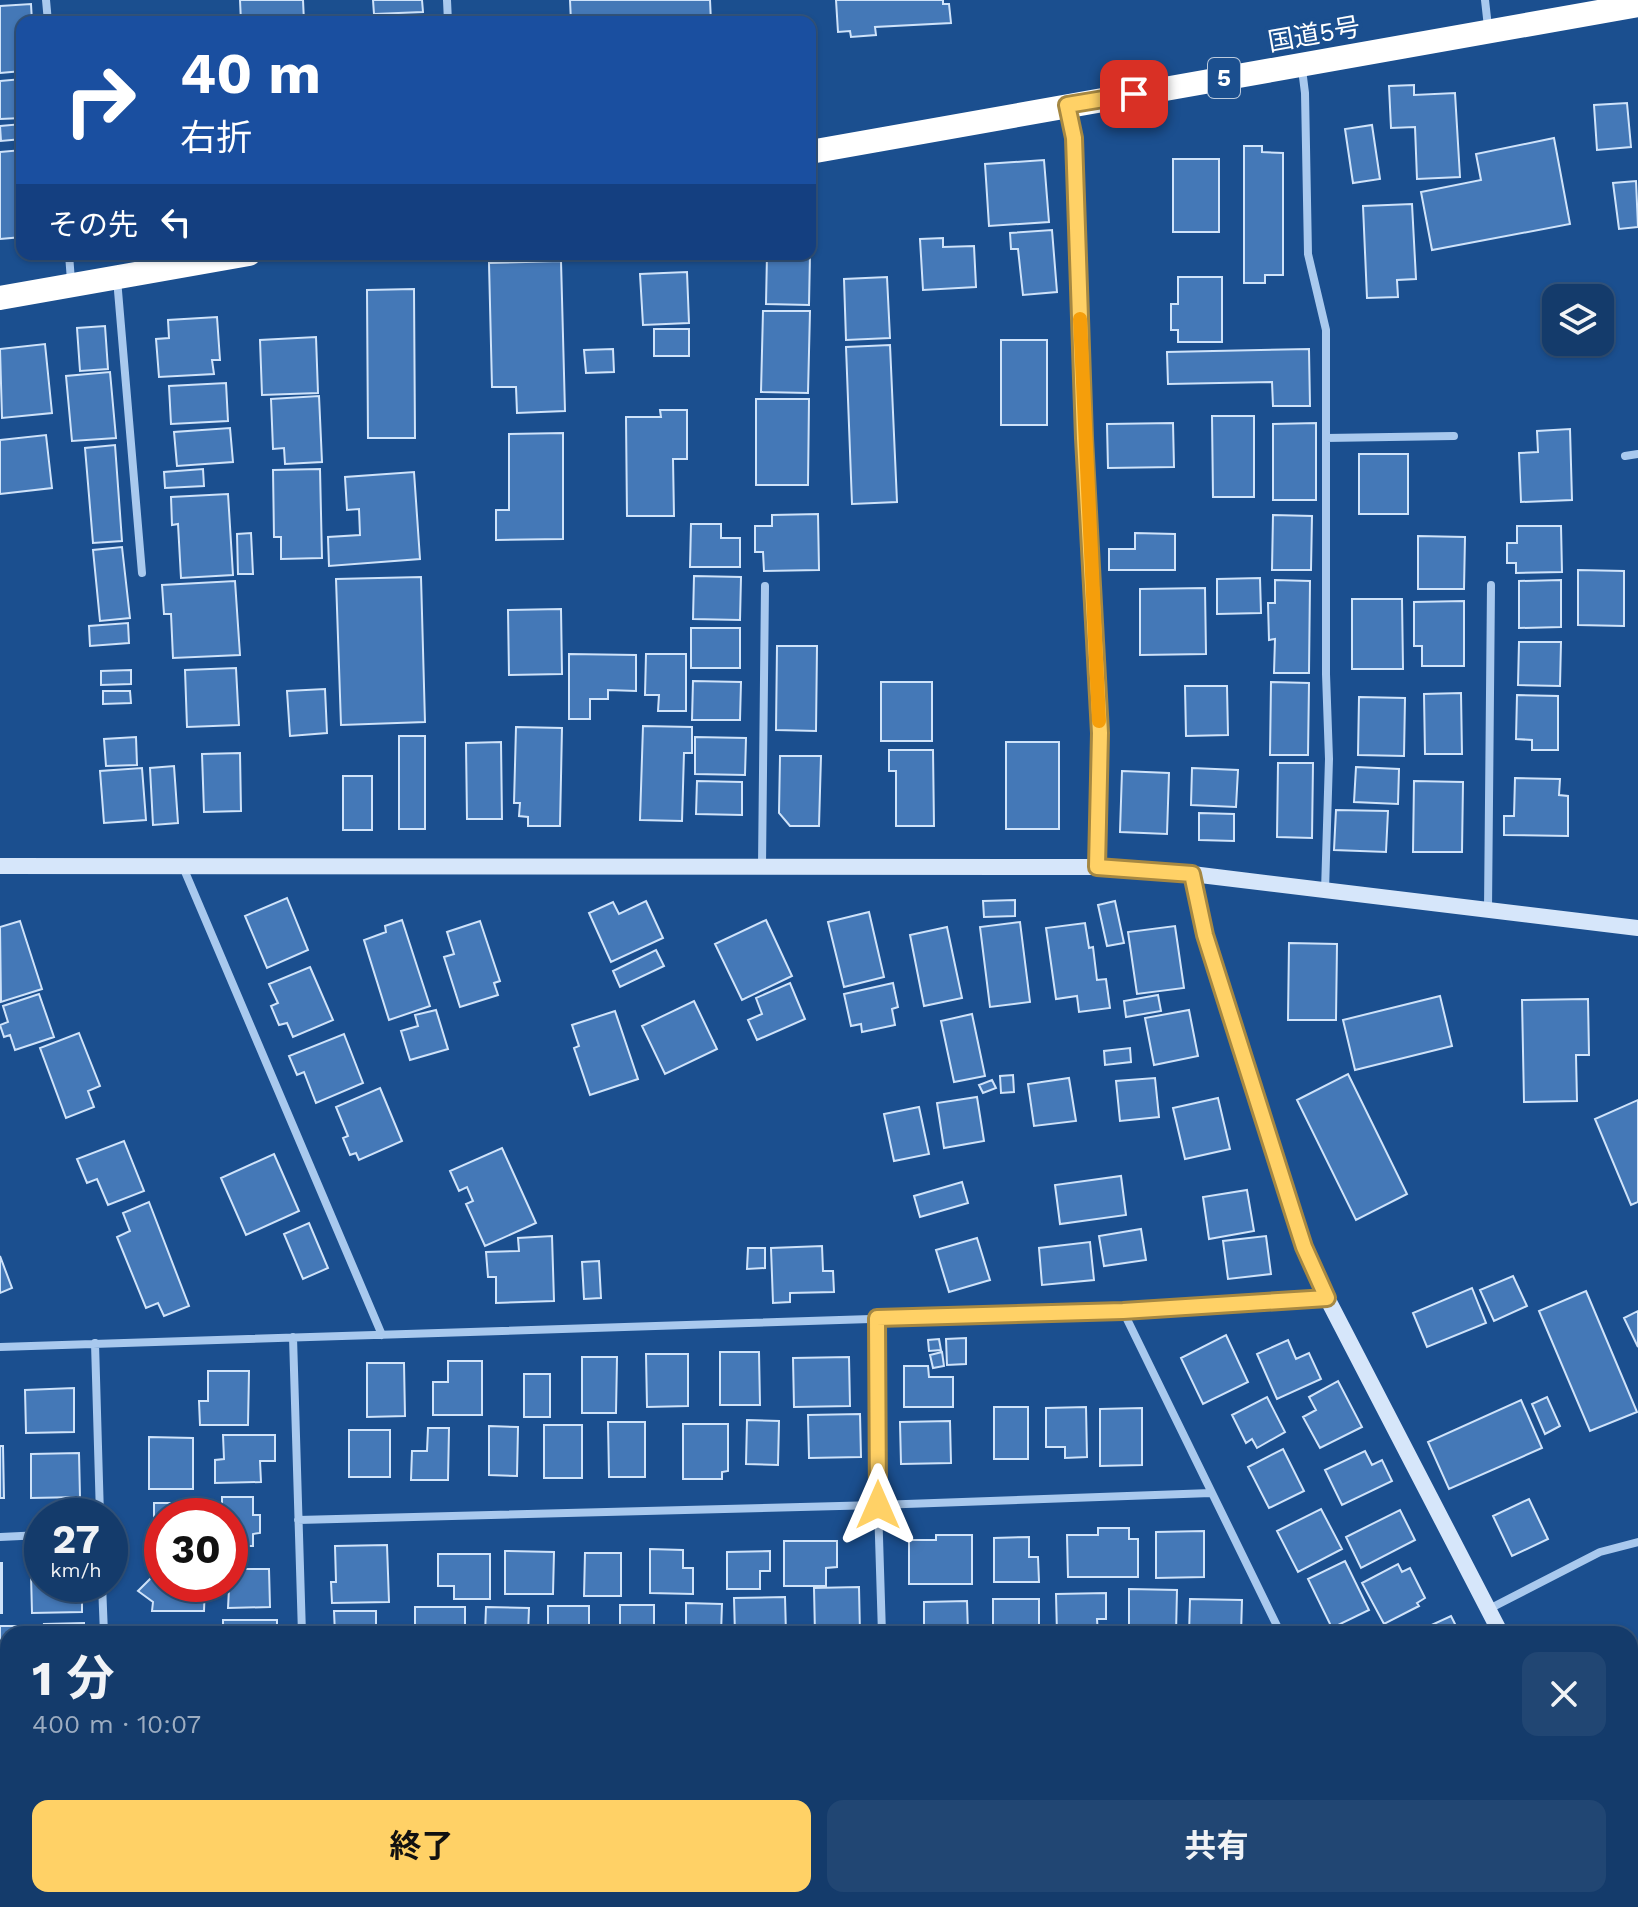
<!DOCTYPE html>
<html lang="ja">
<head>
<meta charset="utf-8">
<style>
	:root { --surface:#143b6b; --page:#214673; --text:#f1f3f6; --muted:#9dadc1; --line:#33557e; --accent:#ffd166 }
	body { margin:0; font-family:"Work Sans","Noto Sans JP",sans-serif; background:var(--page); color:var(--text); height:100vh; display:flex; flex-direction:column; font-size:30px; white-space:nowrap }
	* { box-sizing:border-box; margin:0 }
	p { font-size:26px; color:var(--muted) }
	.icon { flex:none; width:44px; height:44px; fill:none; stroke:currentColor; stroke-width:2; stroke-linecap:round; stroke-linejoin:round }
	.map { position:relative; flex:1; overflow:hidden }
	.drawer { position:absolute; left:0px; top:1626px; width:1638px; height:282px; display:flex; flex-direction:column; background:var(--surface); border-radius:24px 24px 0 0; box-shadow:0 2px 6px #0004,0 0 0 2px var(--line) }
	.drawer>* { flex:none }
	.banner { position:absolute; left:16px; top:16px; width:800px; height:244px; border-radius:16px; box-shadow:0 2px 6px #0004,0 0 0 2px var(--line); background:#1a4fa0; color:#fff; overflow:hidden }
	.buttons { position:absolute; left:1542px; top:284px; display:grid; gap:16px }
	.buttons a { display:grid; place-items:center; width:72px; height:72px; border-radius:16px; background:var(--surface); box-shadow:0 2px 6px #0004,0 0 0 2px var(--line); font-size:40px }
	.speed { position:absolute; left:24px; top:1498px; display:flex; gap:16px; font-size:40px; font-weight:700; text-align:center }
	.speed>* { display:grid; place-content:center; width:104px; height:104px; border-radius:50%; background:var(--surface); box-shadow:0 2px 6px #0004,0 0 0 2px var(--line); line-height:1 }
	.speed small { font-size:20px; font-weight:400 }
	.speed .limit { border:12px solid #d22; background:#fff; color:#111 }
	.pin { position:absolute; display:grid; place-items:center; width:68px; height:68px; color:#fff; margin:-34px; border-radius:16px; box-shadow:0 4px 12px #0006 }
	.me { position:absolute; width:88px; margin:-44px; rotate:0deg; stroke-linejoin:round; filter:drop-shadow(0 0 6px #0008) }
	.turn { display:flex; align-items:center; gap:28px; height:168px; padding:0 32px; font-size:36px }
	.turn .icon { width:104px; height:104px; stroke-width:2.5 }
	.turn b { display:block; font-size:56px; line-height:68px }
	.then { display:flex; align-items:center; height:76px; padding:0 32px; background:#0003; gap:16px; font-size:30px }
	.round { display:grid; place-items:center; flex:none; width:84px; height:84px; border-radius:16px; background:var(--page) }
	.headline { display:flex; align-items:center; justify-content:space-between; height:136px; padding:0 32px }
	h1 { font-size:48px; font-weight:700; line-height:60px }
	.action { display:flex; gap:16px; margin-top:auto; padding:16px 32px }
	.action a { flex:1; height:92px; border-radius:16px; background:var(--accent); color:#111; font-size:32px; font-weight:700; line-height:92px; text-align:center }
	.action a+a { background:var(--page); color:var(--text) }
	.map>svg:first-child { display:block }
	.green { fill:#2e69ad }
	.building { fill:#4478b7; stroke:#cfe3fa; stroke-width:2 }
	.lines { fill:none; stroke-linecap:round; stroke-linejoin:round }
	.street { stroke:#a9c9ee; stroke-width:8 }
	.secondary { stroke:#d6e6fa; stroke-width:16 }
	.highway { stroke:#fff; stroke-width:24 }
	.route-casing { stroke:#a68842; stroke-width:20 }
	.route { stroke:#ffd166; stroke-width:14 }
	.slow { stroke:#f59e0b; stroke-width:14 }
	.labels { text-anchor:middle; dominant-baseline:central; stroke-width:8; stroke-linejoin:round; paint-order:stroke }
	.shield { fill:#1b4f8f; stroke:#bbcadd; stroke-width:2 }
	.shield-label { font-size:24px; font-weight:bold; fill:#fff }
	.street-label { font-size:26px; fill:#fff; stroke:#1b4f8f }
</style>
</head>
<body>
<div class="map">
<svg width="1638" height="1907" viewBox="0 0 1638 1907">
	<rect width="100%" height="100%" fill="#1b4f8f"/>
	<!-- green -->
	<path class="green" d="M1192 1900H1393L1397 1907H1188Z"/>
	<!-- building -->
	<path class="building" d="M240 0H303L304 22H241Z
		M373 0H422L423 12 374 14Z
		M570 0H710L711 22H571Z
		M836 0H943V4H949L951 23 875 27 876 35 851 37 850 31 838 32Z
		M31 4 32 22H22V71L0 73V6Z
		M218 16 219 22H168V21Z
		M22 79V118L0 119V81Z
		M1414 85V95L1455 93 1460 177 1417 179 1415 127 1391 128 1389 86Z
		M1627 103 1631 147 1597 150 1594 105Z
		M22 124V139L1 141 0 126Z
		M1372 125 1380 179 1353 183 1345 129Z
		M1554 138 1570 224 1432 250 1421 192 1481 180 1476 154Z
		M1244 146H1262V152L1283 153V275H1265V283H1244Z
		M22 150V237L0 239V152Z
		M1173 159H1219V232H1173Z
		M1044 160 1049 222 989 226 985 164Z
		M1636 181 1638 227 1619 229 1613 183Z
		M1412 204 1416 279 1397 280 1398 297 1367 298 1363 206Z
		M1052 230 1057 292 1023 295 1018 249H1011L1010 233Z
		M943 238V247L974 246 976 287 923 290 920 239Z
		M767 254H810L809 305 766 304Z
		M561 261 565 411 517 413 516 387H492L489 263Z
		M687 272 689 323 643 325 640 274Z
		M887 277 890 338 846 340 844 279Z
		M1178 277H1222V342H1178V330H1171V304H1178Z
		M414 289 415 438H368L367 290Z
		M763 311H810L808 393 761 392Z
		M217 317 220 360H212L214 374 159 377 156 339 169 338 168 320Z
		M105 326 108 369 80 371 77 328Z
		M654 329H689V356H654Z
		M316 337 318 393 262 395 260 340Z
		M1001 340H1047V425H1001Z
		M45 344 52 413 2 418 0 349Z
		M890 345 897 502 852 504 846 347Z
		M613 349 614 372 586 373 584 350Z
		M1309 349 1310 406H1273L1272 382 1168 384 1167 352Z
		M110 372 116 438 72 441 66 376Z
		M226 383 228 421 171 424 169 386Z
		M319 396 322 462 285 464 284 448 273 449 271 399Z
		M756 399H809L808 485H756Z
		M660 410H687V459H673L674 516H627L626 417H661Z
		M1212 416H1254V497H1213Z
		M1173 423 1174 467 1108 468 1107 424Z
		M1316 423V500H1273V424Z
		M230 428 233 462 177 466 174 432Z
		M1570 429 1572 500 1521 502 1519 453 1538 452 1537 431Z
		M563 433V539L496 540V510H509V434Z
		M46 435 52 488 0 494V440Z
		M115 445 122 541 93 543 85 448Z
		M1359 454H1408V514H1359Z
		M203 469 204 486 165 488 164 472Z
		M320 469 322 558 281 559V537H274L273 470Z
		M414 472 420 559 329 566 328 537 360 535 359 509 347 510 345 477Z
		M228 494 233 575 181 578 178 524 172 525 171 497Z
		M818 514 819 570 764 571 763 552H755V526H772V515Z
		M1273 515 1312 516 1311 570H1272Z
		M691 524H721V538H740V567H690Z
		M1517 526H1561L1562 572 1516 573V563H1507V543H1517Z
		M251 533 253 574H238L237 534Z
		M1135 533 1175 534V570H1109V549H1135Z
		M1418 536 1465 537 1464 589H1418Z
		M122 547 130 618 100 621 93 550Z
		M1578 570 1624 571V626L1578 625Z
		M694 576 741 577 740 620 693 619Z
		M421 577 425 722 341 725 336 579Z
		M1260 578 1261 613 1217 614V579Z
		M1275 580 1310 581 1309 673H1274L1275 639 1269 640 1268 603H1275Z
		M1561 580V627L1519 628V581Z
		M235 581 240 655 173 658 171 614H164L162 585Z
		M1205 588 1206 654 1140 655V589Z
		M1352 599H1402L1403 669H1352Z
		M1464 601V666H1422V646H1414V602Z
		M561 609 562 674 509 675 508 610Z
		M128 623 129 643 90 646 89 626Z
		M691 628H740V668H691Z
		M1519 642H1561L1560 686 1518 685Z
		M777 646H817L816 731 776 730Z
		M569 654 636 655V691L608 690V699H590V719H569Z
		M646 654H686V711H658L659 695H645Z
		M236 668 239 725 187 727 185 670Z
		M131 670V684L101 685V671Z
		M693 681 741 682 740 720H692Z
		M881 682H932V741H881Z
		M1271 682 1309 683 1308 755H1270Z
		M1185 686H1227L1228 735 1186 736Z
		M325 689 327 733 290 736 287 691Z
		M103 691H130L131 703 103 704Z
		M1461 693 1462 754H1425L1424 694Z
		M1517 695 1558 696V750H1532V740L1516 739Z
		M1359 697 1405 698 1404 756 1358 755Z
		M643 726 692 727V753H684L682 821 640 820Z
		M516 727 562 728 560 826H528V817L519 816 520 803H514Z
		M399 736H425V829H399Z
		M136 737 137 765 106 766 104 739Z
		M695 737 746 738 745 775 695 774Z
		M501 742 502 819H467L466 743Z
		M1006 742H1059V829H1006Z
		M889 750H933L934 826H896V771H889Z
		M240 753 241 811 204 812 202 754Z
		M780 756H821L819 826H790L779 813Z
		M1278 763H1313L1312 838 1277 837Z
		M174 766 178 823 153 825 150 768Z
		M1356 767 1399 769 1398 804 1354 802Z
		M142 768 146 820 104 823 100 771Z
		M1192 768 1238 770 1236 807 1191 805Z
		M1122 771 1169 773 1167 834 1120 832Z
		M343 776H372V830H343Z
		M1515 778 1560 779 1559 795 1568 796V836L1504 835V816H1514Z
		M697 781 742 782V815L696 814Z
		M1414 781 1463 782 1462 852H1413Z
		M1336 810 1388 811 1386 852 1334 850Z
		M1199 813 1234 814V841L1199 840Z
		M287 898 308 950 267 968 245 916Z
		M1015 900V916L984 917 983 901Z
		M646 901 663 938 611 962 589 913 613 902 619 914Z
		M1115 901 1124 943 1107 946 1098 905Z
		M869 912 884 977 844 987 828 922Z
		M402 920 430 1006 389 1020 364 940 386 932 385 926Z
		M766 920 792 976 742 1000 715 944Z
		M20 921 42 989 1 1002 0 927Z
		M480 921 500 981 494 983 498 995 460 1007 444 957 454 954 447 932Z
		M1020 922 1030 1002 990 1007 980 927Z
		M1085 923 1089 948 1093 947 1097 980 1106 979 1110 1008 1079 1012 1077 996 1056 999 1046 928Z
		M1175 926 1184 988 1137 994 1128 932Z
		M947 927 962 998 924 1006 910 935Z
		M1289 943 1337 944 1336 1020H1288Z
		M656 950 664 966 620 987 613 971Z
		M310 967 333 1020 293 1037 287 1023 279 1025 271 1006 278 1003 269 984Z
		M790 983 805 1019 757 1040 748 1020 762 1014 756 998Z
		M893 983 898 1007 892 1009 895 1025 862 1032 861 1024 851 1026 844 994Z
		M39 994 54 1037 15 1050 10 1035 4 1037 0 1025 8 1022 3 1006Z
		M1158 995 1161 1011 1126 1017 1124 1001Z
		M1440 996 1452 1046 1355 1070 1343 1020Z
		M1588 999 1589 1055H1576L1577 1101 1524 1102 1522 1000Z
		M694 1001 717 1049 665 1074 642 1026Z
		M436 1010 448 1049 410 1060 401 1031 418 1026 415 1015Z
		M1189 1010 1198 1056 1154 1065 1145 1018Z
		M615 1011 638 1079 590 1095 574 1048 579 1046 572 1025Z
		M972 1014 985 1076 954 1082 941 1021Z
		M79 1033 100 1086 88 1091 94 1107 66 1118 40 1048Z
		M344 1034 363 1083 316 1103 304 1072 297 1075 289 1056Z
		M1130 1048 1131 1062 1105 1065 1104 1051Z
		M1348 1074 1407 1194 1356 1220 1297 1100Z
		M1013 1075 1014 1092 1001 1093 1000 1076Z
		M1069 1078 1076 1121 1034 1126 1028 1084Z
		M1155 1078 1159 1117 1120 1121 1116 1081Z
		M992 1080 996 1088 983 1093 979 1085Z
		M380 1088 402 1141 359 1160 356 1153 350 1155 343 1138 348 1136 336 1107Z
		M977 1097 984 1141 944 1148 937 1103Z
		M1218 1098 1230 1149 1185 1159 1173 1108Z
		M1638 1100V1202L1631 1205 1595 1119Z
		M919 1107 929 1154 894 1161 884 1114Z
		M124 1141 144 1191 108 1205 97 1179 87 1183 77 1159Z
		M502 1148 536 1223 485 1246 466 1204 473 1201 467 1187 459 1191 450 1171Z
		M274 1154 299 1211 246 1235 221 1178Z
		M1121 1176 1126 1215 1060 1224 1055 1185Z
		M962 1182 968 1203 920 1217 914 1196Z
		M1247 1190 1254 1231 1209 1239 1203 1197Z
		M149 1202 189 1306 164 1316 158 1303 146 1308 117 1237 130 1231 123 1213Z
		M309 1223 328 1268 303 1279 284 1234Z
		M1141 1229 1146 1260 1104 1266 1099 1236Z
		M552 1236 554 1301 496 1303V1277H488L486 1252 519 1251 518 1238Z
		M1266 1236 1271 1274 1228 1279 1223 1241Z
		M977 1238 990 1280 949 1292 936 1250Z
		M1090 1242 1094 1280 1042 1285 1039 1248Z
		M822 1246 823 1271H833L834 1292 790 1293V1302L773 1303 771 1248Z
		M748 1248H765V1268L747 1269Z
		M0 1256 12 1288 0 1293Z
		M599 1261 601 1298 584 1299 582 1262Z
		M1513 1276 1527 1306 1494 1321 1480 1290Z
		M1472 1288 1486 1323 1427 1347 1413 1313Z
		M1586 1291 1637 1412 1590 1431 1539 1311Z
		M1638 1311V1347L1624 1318Z
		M1226 1335 1248 1382 1203 1404 1181 1358Z
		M966 1338V1364L947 1365 946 1339Z
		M939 1339 941 1350 929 1351 928 1340Z
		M1288 1340 1296 1359 1309 1353 1321 1379 1277 1399 1257 1354Z
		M720 1352H759L760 1405H720Z
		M942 1352 944 1366 933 1368 930 1355Z
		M646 1354H688V1406L647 1407Z
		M582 1357H617L616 1413H582Z
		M849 1357 850 1406 794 1407 793 1358Z
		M448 1361H482V1415H433V1382H448Z
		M367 1363H404L405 1416 367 1417Z
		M904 1366H928L929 1377H953V1407H904Z
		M208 1371H249L248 1425H200L199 1401H208Z
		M524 1374H550V1417H524Z
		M1338 1381 1362 1427 1320 1448 1303 1417 1316 1410 1309 1397Z
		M74 1388V1432L26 1433 25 1390Z
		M1267 1397 1285 1432 1257 1448 1252 1439 1246 1443 1232 1415Z
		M1547 1397 1560 1426 1545 1434 1532 1404Z
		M1521 1400 1542 1448 1449 1489 1428 1442Z
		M994 1407H1028V1459H994Z
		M1086 1407 1087 1457 1065 1458V1447H1046V1408Z
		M1142 1408V1465L1100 1466V1409Z
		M860 1414 861 1457 809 1458 808 1415Z
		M747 1420 779 1421 778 1465 746 1464Z
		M950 1421 951 1463 901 1464 900 1422Z
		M608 1422H645V1477H609Z
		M683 1424H728V1471L722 1472V1479H683Z
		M544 1425H582V1478H544Z
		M489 1426 518 1427 517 1476 489 1475Z
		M428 1428H449L448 1480H411L412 1451H427Z
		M349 1430H390V1477H349Z
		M223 1435H275V1461H260L261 1482 215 1483V1460L224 1459Z
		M149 1437 193 1438V1489H149Z
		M0 1446H3L4 1498H0Z
		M1283 1449 1304 1491 1269 1508 1248 1467Z
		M1365 1451 1372 1465 1382 1460 1392 1481 1342 1505 1325 1470Z
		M79 1453 80 1497 31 1498V1454Z
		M222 1497H253V1515H260V1533L253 1534V1546H230V1516H222Z
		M1529 1499 1548 1539 1512 1556 1493 1516Z
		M154 1503H193V1516H162V1551H154Z
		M1321 1509 1342 1549 1298 1572 1277 1531Z
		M1400 1510 1415 1540 1361 1568 1346 1537Z
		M1098 1528H1129V1539H1138V1577H1068L1067 1535H1098Z
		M1204 1531V1577L1156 1578V1532Z
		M936 1535H972V1584H909V1540H936Z
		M1029 1537V1557H1038L1039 1582H994V1538Z
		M784 1541H837V1567L826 1568V1586H784Z
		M387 1545 389 1602 332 1603 331 1582H336L335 1546Z
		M650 1549 683 1550V1568H693V1594L650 1593Z
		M505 1551 554 1552 553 1594H505Z
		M770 1551V1571H760V1589H727V1552Z
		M585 1553H621V1596H584Z
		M438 1554H490V1599H454V1586H438Z
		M1345 1561 1369 1610 1332 1628 1308 1579Z
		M0 1563H2V1613H0Z
		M1398 1564 1402 1572 1410 1568 1425 1598 1417 1603 1419 1606 1384 1624 1362 1583Z
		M154 1569H162V1584H205L204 1611H152L153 1602 138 1591 153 1576Z
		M230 1569H269L270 1607 228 1608Z
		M31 1574H42V1584H82V1612L32 1613Z
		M859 1587 860 1634H815L814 1588Z
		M1129 1589 1177 1590 1176 1634H1129Z
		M1106 1593V1619H1097L1098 1634H1057L1056 1594Z
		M785 1597 786 1634H735L734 1598Z
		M993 1599H1039V1634H993Z
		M1190 1599 1242 1600 1241 1634H1189Z
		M967 1601 968 1634H924V1602Z
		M686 1603 722 1604 721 1634H686Z
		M620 1605H654V1634H620Z
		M548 1606H589V1634H548Z
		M415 1607H465V1634H415Z
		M486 1607 529 1608 528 1634H485Z
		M334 1611H376V1634H335Z
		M1451 1616 1460 1634H1412Z
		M223 1620H277V1634H223Z
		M84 1623V1634H45L44 1624Z
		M193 1625V1634H158V1626Z
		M0 1626H21V1634H8V1678H0Z
		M1636 1664 1638 1669V1731L1630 1734V1666Z
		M0 1806H8V1838L0 1839Z
		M1465 1900H1510L1512 1904 1505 1907H1468Z"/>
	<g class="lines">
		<!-- street -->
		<path class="street" d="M46 0 48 22
			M447 0 448 22
			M1485 0 1488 27
			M1302 69 1305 93 1308 254 1326 330V674L1329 759 1325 891
			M1068 110 1074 138 1084 438 1100 733 1097 867
			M69 254 71 281
			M117 279 142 573
			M1326 438 1454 436
			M1625 456 1638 454
			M762 865 765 586
			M183 867 382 1335
			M1488 910 1491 585
			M1123 1311 1281 1634
			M877 1318 878 1505 882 1634
			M293 1337 302 1634
			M95 1343 100 1516
			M0 1347 1123 1311 1326 1298
			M298 1520 878 1505 1211 1493
			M0 1537 42 1535
			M102 1584 104 1634
			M1489 1609 1600 1552 1638 1542
			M0 1715 8 1714
			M1630 1760 1638 1756
			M309 1900V1907
			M891 1900V1907
			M1147 1900V1907
			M1416 1900 1420 1907"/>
		<!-- secondary -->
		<path class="secondary" d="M0 866 1097 867 1192 874 1638 928
			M1192 874 1205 935 1304 1247 1327 1298 1501 1634
			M1630 1894 1636 1907
			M0 1904 91 1900"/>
		<!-- highway -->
		<path class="highway" d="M810 152 1638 5
			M0 298 249 254"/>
	</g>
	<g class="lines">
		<defs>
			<path id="route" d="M878 1505 877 1318 1123 1311 1327 1298 1304 1247 1295 1219 1205 935 1192 874 1097 867 1100 733 1084 438 1074 138 1067 105 1134 94"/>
		</defs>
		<!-- route casing -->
		<use href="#route" class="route-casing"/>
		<!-- route -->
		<use href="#route" class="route"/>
		<!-- slow -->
		<path class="slow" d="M1080 319 1099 721"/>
	</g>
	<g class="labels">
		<!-- shield labels -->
		<rect class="shield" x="1208" y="58" width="32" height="40" rx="6"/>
		<g class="shield-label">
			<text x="1224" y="78">5</text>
		</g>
		<!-- street labels -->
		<g class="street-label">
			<text transform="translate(1314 34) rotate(-10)">国道5号</text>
		</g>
	</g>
</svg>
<div class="buttons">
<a><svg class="icon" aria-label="layers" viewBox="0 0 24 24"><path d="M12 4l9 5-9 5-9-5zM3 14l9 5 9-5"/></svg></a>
</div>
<div class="speed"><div>27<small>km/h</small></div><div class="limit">30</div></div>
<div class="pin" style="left:1134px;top:94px;background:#d93025"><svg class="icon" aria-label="arrive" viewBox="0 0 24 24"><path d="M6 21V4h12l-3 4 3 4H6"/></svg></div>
<svg class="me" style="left:878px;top:1505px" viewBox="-20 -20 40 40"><path d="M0-17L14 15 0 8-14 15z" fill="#ffd166" stroke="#fff" stroke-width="4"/></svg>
<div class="banner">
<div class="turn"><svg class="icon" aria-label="right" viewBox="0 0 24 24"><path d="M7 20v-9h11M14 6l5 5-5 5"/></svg><div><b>40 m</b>右折</div></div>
<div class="then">その先<svg class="icon" aria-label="left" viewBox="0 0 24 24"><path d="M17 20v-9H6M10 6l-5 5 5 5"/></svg></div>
</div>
<section class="drawer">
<div class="headline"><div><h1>1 分</h1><p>400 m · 10:07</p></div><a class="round"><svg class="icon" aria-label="close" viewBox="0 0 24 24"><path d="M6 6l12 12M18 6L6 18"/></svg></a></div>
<div class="action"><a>終了</a><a>共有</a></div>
</section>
</div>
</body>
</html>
